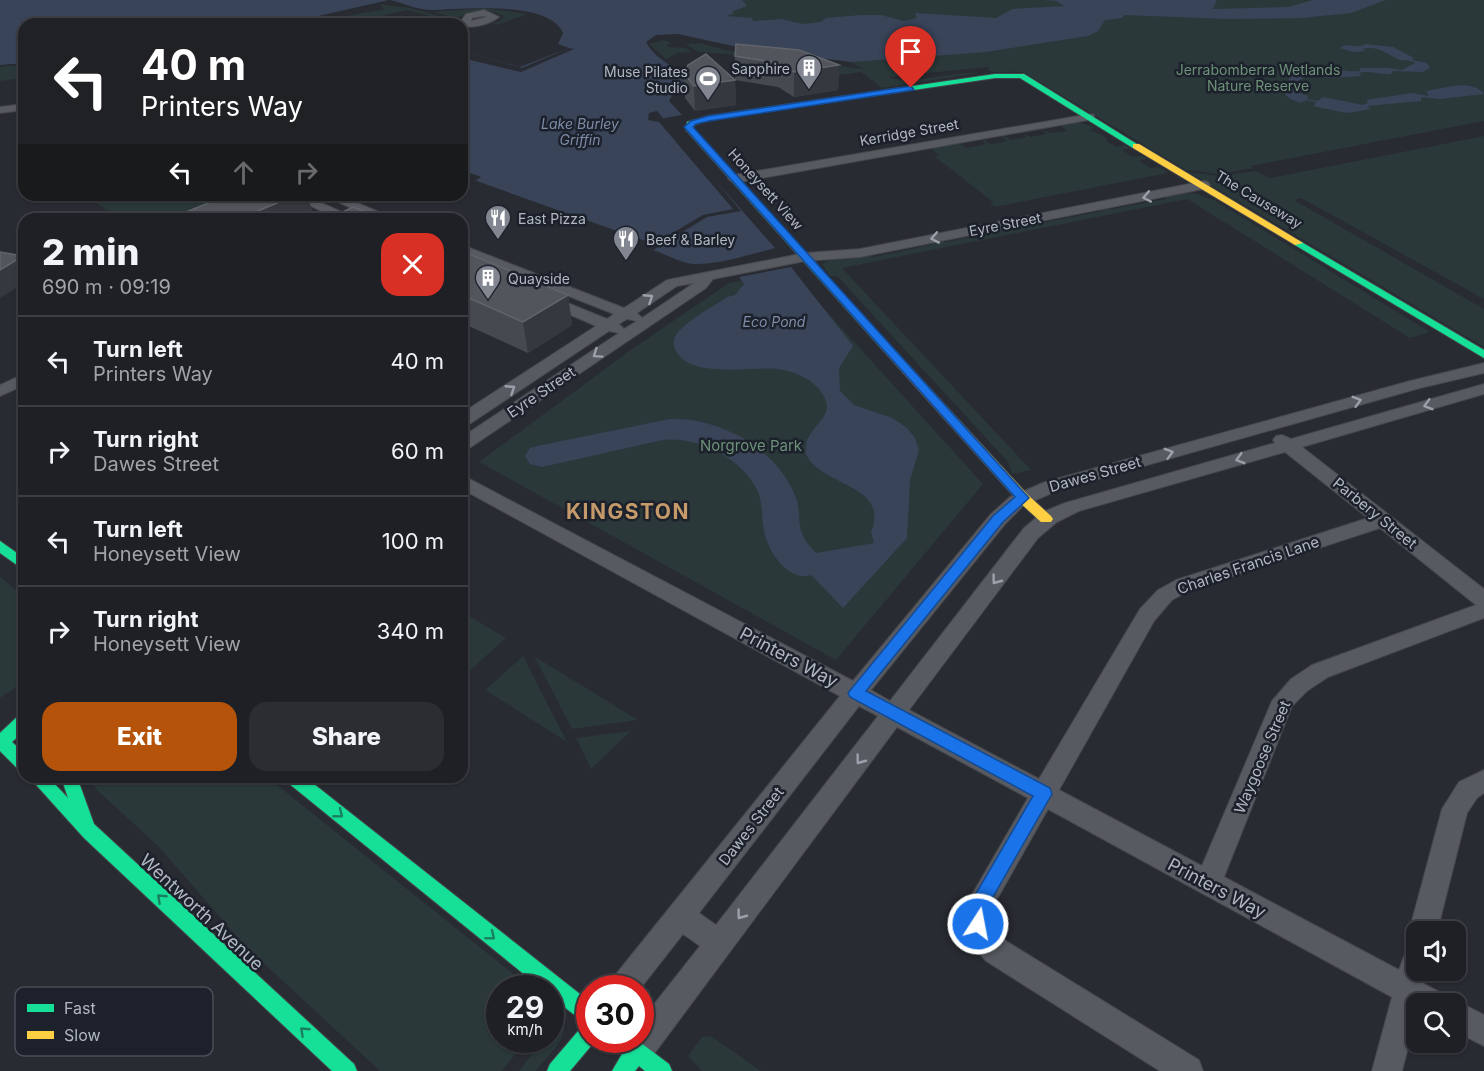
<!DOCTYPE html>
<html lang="en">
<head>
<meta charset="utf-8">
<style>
	:root { --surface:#1e2026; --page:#2b2d32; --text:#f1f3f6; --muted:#a1a3a7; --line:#3c3e43; --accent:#b45309 }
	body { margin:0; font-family:Inter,sans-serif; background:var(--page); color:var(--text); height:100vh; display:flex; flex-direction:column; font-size:22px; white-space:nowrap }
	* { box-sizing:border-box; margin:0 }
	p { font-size:20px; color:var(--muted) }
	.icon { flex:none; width:33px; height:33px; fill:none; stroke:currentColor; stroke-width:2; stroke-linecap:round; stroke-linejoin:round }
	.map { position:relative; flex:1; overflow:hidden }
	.drawer { position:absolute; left:18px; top:213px; width:450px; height:570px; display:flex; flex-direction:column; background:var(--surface); border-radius:18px; box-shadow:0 2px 4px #0004,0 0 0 2px var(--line) }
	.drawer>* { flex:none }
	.banner { position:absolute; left:18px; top:18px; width:450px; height:183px; border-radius:18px; box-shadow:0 2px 4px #0004,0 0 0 2px var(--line); background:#202124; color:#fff; overflow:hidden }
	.controls { position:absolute; left:1406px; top:921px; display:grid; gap:12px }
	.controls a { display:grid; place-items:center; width:60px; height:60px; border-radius:12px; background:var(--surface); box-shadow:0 2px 4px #0004,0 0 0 2px var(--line); font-size:30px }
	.speed { position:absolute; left:486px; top:975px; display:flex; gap:12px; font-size:30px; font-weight:700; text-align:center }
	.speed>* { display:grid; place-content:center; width:78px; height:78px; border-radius:50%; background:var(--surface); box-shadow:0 2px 4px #0004,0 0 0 2px var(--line); line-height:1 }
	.speed small { font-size:15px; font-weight:400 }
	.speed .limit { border:9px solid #d22; background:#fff; color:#111 }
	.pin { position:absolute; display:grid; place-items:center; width:51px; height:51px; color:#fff; margin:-62px -26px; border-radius:50% 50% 50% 0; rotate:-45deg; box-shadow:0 0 6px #0007 }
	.pin .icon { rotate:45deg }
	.me { position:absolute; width:66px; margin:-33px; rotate:11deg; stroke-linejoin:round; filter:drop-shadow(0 0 4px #0008) }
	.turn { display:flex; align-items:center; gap:21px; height:126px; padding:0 24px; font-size:27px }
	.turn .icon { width:78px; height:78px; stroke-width:2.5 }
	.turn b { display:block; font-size:42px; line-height:51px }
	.lanes { display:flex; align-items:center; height:57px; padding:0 24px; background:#0003; justify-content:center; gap:30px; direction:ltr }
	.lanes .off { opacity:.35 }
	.round { display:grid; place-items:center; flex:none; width:63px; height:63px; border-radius:18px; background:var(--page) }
	.head { display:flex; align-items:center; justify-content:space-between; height:102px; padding:0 24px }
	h1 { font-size:36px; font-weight:800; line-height:45px }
	.primary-button { display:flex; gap:12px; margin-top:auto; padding:12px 24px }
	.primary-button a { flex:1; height:69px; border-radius:18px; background:var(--accent); color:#fff; font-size:24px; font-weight:800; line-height:69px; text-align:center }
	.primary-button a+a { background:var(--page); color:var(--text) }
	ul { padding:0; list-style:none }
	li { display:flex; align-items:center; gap:18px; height:90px; padding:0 24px; border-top:2px solid var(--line) }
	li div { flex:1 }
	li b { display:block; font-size:22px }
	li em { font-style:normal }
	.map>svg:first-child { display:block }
	.green { fill:#2a383a }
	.water { fill:#394459 }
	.pier { fill:#282b32 }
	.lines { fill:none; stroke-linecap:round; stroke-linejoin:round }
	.river { fill:#394459; fill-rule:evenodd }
	.street-casing { stroke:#44464b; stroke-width:2 }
	.fast-casing { stroke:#44464b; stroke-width:2 }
	.slow-casing { stroke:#44464b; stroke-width:2 }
	.street { fill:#575a61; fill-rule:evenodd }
	.fast { fill:#16e098; fill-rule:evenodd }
	.slow { fill:#ffcf43; fill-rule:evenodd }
	.wall { fill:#474950 }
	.shaded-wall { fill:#36383f }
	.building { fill:#53555c; stroke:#62646c; stroke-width:1.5 }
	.oneway { stroke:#9ba0aa }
	.oneway2 { stroke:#198062 }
	.route { fill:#1a73e8; stroke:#114b97; stroke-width:1.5 }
	.labels { text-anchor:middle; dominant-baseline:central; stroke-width:5; stroke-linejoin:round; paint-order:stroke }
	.far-poi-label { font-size:14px; fill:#b2b7c3; stroke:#1c212b; text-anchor:start }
	.far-park-label { font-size:14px; fill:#6c9178; stroke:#1c212b }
	.far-water-label { font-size:14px; font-style:italic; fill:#7d8ca8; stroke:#1c212b }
	.far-street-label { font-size:14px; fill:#b2b7c3; stroke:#1c212b }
	.street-label { font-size:15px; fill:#b2b7c3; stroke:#1c212b }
	.park-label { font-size:15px; fill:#6c9178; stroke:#1c212b }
	.near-street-label { font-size:18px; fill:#b2b7c3; stroke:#1c212b }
	.district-label { font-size:21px; font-weight:bold; letter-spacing:1.5px; fill:#c59a6a; stroke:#1c212b }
	.key { fill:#1c212b; stroke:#494e59; stroke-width:1.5 }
	.key-label { font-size:16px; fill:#b2b7c3 }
</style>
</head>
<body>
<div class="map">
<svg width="1484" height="1071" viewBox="0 0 1484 1071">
	<rect width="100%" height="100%" fill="#282b32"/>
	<!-- green -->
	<path class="green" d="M558 0H1484V121L1251 166 1254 168 1219 174 1186 170 1025 73C1013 70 1000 74 989 71L988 67 888 77C911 86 953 71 980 73L882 88 861 72 825 77 740 55 699 52 685 44 700 43 729 51 863 69 844 59Z
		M379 4 410 8 453 20 450 21 407 10 347 24H303L384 9Z
		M484 8 528 14 497 25 491 24 501 20 504 16 495 12 483 11 471 12 457 18 433 12Z
		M663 40 672 43 667 45 668 47 685 48 693 52 678 53 666 59 649 44Z
		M17 65 24 66V78L0 81V67Z
		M1079 122 1096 128 1089 129 1109 139 1105 140 1116 147 1125 145 1130 148 1122 150 1133 157 1142 156 1147 159 1139 161 1151 168 1160 167 1168 173 995 207 990 203 993 202 934 156 939 155 929 147 958 142 966 148 986 144 982 141 985 140 991 144 1007 141 1002 137 1005 136 1011 140 1027 137 1022 133 1031 137 1047 134 1042 130 1051 133 1067 131 1059 124Z
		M1484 136V299L1301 198 1294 200 1484 309V347L1189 172 1220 176 1256 171 1270 178Z
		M1194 193 1214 200 1430 332 1410 338 1187 199 842 268 1031 470 1012 474 1009 463 837 276H830L822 264 833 258 870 254 874 257 934 244V242H947L1032 223 1036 224 1102 211 1100 209H1112L1166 199 1165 196Z
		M104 195H244L198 219H121L93 201Z
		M790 271 983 484 836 660 479 462 632 349 729 283Z
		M0 577 24 596V682L0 698Z
		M462 612 506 638 465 675 462 673Z
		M523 656 567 742 485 690Z
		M534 656 638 720 572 729Z
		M631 731 591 769 576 738Z
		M88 777H267L531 988H500V1040H526L502 1071H380L245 946 159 847 97 790Z
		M561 1015C574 1034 547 1056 536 1071H519L543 1040H550L551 1029Z
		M711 1036 761 1071H702L688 1056 702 1037Z"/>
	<!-- water -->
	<path class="water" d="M0 0H389L283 24H24V63L0 65Z
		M390 0H742L747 6 733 11V14L726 16 752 18 753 21 782 19 802 24 821 22 826 18 861 15H881L904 21 917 18 915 13 996 18 1012 9 1064 6 1056 1 1044 0H1217L1213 9 1288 7 1313 0H1386L1351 13 1301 18 1228 19 1124 15 1122 18 1105 20 1098 31 1088 36 986 52 852 62 751 50 678 34 656 35 646 42C655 59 676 69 693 78L678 84 669 101 682 115 665 118 663 121 775 248C751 254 718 265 693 264 681 263 665 254 653 250L658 247 474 180 480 177 462 170V58L474 54 520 67 569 48 558 44 563 33C549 0 461 9 431 10 418 10 403 3 390 0Z
		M1365 44 1393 47 1414 58 1412 60 1427 63 1430 68 1423 72 1393 71 1391 74C1381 75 1368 70 1359 73L1362 76 1327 78 1320 77V74L1310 73 1309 76 1299 80 1303 87 1295 88 1294 91 1308 96 1307 99 1318 101 1323 97 1363 105 1368 103 1366 100 1412 93 1429 96 1426 91C1445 88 1472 78 1484 94L1440 99 1421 97V101L1367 106 1371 109 1347 113 1317 107 1314 106 1316 102 1306 100 1301 103 1290 99 1285 94V91L1292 87 1287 84 1292 70 1306 69 1320 73 1321 68C1332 68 1352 73 1360 71V68H1388L1402 70 1415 63C1410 60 1406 61 1400 60 1387 55 1379 45 1362 49L1366 51 1353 52 1340 48C1348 41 1359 50 1365 44Z
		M791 267 853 346 839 368 840 391 854 405 892 418 906 427 915 438 919 450 910 480 907 538 843 608 794 557 874 543 871 532C891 484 819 486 806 454 802 425 840 420 822 393 813 379 794 371 778 369 752 366 688 380 675 349 673 344 673 340 676 335 685 321 713 307 727 297L735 295 744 284 739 277Z"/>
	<!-- pier -->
	<path class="pier" d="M569 48 574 49 521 72 462 58 474 54 522 68Z
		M657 111 741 211 707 217 651 251 652 247 473 183 471 180 473 177 462 173V170L481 177 475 181 654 244 703 215 733 209 659 122 648 120 649 113Z"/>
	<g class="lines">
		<!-- river -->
		<path class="river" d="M670 419C720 417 778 449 796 498 801 510 797 526 804 538 809 548 819 554 824 563L819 573C815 574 809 576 805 576 786 577 769 552 765 535 761 520 764 505 757 490 742 458 697 436 663 440L542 467 530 464 525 456 530 448 542 445Z"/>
		<defs>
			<path id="street" d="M484 10 499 17C489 25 468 30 459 24L466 14ZM483 16 487 17 471 21 472 18Z
				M24 104V110L0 113V107Z
				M1090 114 1094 115V119L734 183 728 179 734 175Z
				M1204 181 1208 182 1210 185 1208 188 860 257 805 261 713 279 706 288 468 449 462 450V437L619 333 609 331 468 425 462 426V413L596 326 543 303 541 300 543 297H553L607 319 614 314 462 254V245L624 308 667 280 805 253 860 249ZM694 283 642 318 637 313 677 286ZM627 319 637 321 624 329 619 324Z
				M287 195H304L357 219H339Z
				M322 195H339L395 219H376Z
				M1484 363V373L1420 388 1059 490 1024 505 1005 524 871 690 890 701 1024 528 1043 512 1065 503 1275 443 1273 440 1276 436 1282 435 1291 439 1484 384V394L1302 447 1484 589V618L1328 677 1307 691 1292 706 1224 877 1399 970 1406 951 1416 947V970H1428L1424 984 1443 994 1447 1004H1416V1016L1402 1071H1372L1392 997 1048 809 992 908 993 926 1006 941 1199 1060 1203 1071H1160L986 961C972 946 961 926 966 905L1028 798 897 727 648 1062 637 1066 626 1062 622 1051 626 1040H640V1022L700 946 683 934 640 989 609 988 613 978 840 696 462 489V475L853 681 991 514 1010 497 1045 482 1410 381ZM1285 452 1368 518 1176 580 1158 590 1140 609 1039 779 909 710 1038 538 1057 522 1079 511ZM1380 528 1476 605 1312 665 1291 679 1272 701 1202 866 1059 790 1154 621 1172 600 1190 590ZM859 706 878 716 716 925 699 913Z
				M24 374V385L0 396V385Z
				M1484 770V793L1477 798 1467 813 1437 932H1416V942L1413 941 1409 932 1442 809 1459 782Z
				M1455 1000 1484 1015V1046L1455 1031V1004H1448Z"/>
			<path id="fast" d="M995 74H1024L1140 146 1133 148 1020 78H995L709 120 694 125V130L889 344 890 346 885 349 881 348 686 130 687 122 708 116Z
				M1298 240 1484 350V358L1295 245 1293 243Z
				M0 541 24 558V570L0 553Z
				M24 714V731L12 742 24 753V771L18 769 0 751V733L18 716Z
				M29 777H48L68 798 61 777H77L94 824 354 1064 357 1071H332L84 838Z
				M285 777H305L590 1002V1040H596L570 1071H547L550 1064 585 1023 550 996V988H541L287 782Z
				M611 1040H637L669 1064 672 1071H645L639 1066 635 1071H612L622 1054 614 1047Z"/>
			<path id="slow" d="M1133 144H1139L1303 243 1295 245 1133 148Z
				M885 343 889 344 1028 495 1051 516 1053 519 1051 522H1041L1018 501 881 348 880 346Z"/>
		</defs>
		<!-- street casing -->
		<use href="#street" class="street-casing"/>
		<!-- fast casing -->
		<use href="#fast" class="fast-casing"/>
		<!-- slow casing -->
		<use href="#slow" class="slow-casing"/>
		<!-- street -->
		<use href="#street" class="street"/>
		<!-- fast -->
		<use href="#fast" class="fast"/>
		<!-- slow -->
		<use href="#slow" class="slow"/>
	</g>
	<!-- wall -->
	<path class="wall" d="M735 56 839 65 838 90 794 97 778 87 735 80 736 105 695 111 685 98 684 73 735 79Z
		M462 251 568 295 572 325 528 353 462 323Z"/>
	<!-- shaded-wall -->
	<path class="shaded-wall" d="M839 65 838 90 794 97V72Z
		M735 80 736 105 695 111 694 86Z
		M296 195H307L315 219H239Z
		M23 256 24 258V283L0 298V270Z
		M568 295 572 325 528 353 523 322Z"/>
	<!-- building -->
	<path class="building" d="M736 44 799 50 839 65 794 72 778 63 735 56Z
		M706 54 735 80 694 86 684 73 688 65Z
		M228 195H296L239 219H169Z
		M353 207 383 219H327Z
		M462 251 568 295 523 322 462 295Z
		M0 252 23 256 0 270Z"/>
	<!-- one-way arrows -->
	<defs><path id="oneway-chevron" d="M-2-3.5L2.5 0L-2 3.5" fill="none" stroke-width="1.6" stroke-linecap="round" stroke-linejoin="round" transform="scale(1.5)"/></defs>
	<g class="oneway">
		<use href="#oneway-chevron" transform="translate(1147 197) rotate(169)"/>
		<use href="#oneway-chevron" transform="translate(935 238) rotate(169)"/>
		<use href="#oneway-chevron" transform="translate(649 298) rotate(-33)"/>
		<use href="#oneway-chevron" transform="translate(597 354) rotate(146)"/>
		<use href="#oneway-chevron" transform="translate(511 389) rotate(-33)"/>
		<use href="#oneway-chevron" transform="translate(1357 401) rotate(-16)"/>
		<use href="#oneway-chevron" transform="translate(1428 405) rotate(164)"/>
		<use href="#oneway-chevron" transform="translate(1169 453) rotate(-16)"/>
		<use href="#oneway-chevron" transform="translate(1240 459) rotate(164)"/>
		<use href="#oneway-chevron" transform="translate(996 580) rotate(127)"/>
		<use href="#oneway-chevron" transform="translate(860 760) rotate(127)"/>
		<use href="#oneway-chevron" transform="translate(741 915) rotate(127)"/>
	</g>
	<g class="oneway2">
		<use href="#oneway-chevron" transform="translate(339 814) rotate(39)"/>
		<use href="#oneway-chevron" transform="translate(161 898) rotate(-137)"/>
		<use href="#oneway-chevron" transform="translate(491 936) rotate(39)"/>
		<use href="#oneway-chevron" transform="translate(304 1031) rotate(-137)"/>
	</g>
	<!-- route -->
	<path class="route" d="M911 86 914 90 709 121 696 124 693 127 1029 498 1003 522 866 691 1050 788 1052 794 989 904 988 924 985 930 978 933 972 930C967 920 968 912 971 902L1033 796 850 697 848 693 993 516 1015 497 684 127 691 121 708 116Z"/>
	<!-- icons -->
	<defs>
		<symbol id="building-pin" viewBox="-11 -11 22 30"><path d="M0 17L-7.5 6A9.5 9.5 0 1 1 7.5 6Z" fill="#828690" stroke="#1c212b"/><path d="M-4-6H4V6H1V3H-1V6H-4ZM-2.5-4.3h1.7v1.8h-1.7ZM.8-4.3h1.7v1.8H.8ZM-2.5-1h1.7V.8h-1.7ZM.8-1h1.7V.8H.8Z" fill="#fff"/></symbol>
		<symbol id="stadium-pin" viewBox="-11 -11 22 30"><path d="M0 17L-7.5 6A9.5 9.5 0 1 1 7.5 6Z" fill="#828690" stroke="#1c212b"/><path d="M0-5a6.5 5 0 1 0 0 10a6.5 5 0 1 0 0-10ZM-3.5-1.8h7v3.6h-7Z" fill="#fff"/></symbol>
		<symbol id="restaurant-pin" viewBox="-11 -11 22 30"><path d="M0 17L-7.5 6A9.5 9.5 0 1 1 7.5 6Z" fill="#828690" stroke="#1c212b"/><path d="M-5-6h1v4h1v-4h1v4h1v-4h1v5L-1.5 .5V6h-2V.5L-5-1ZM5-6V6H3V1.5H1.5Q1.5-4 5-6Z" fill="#fff"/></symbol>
	</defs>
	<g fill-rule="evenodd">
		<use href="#building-pin" x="794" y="53" width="30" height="40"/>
		<use href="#stadium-pin" x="693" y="64" width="30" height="40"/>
		<use href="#restaurant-pin" x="483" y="203" width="30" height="40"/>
		<use href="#restaurant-pin" x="611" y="224" width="30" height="40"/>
		<use href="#building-pin" x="473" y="263" width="30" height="40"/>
	</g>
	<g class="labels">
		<!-- far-poi labels -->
		<g class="far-poi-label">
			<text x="790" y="68" text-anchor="end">Sapphire</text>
			<text x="688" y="71" text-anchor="end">Muse Pilates<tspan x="688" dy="16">Studio</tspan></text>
			<text x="518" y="218">East Pizza</text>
			<text x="646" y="239">Beef &amp; Barley</text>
			<text x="508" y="278">Quayside</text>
		</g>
		<!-- far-park labels -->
		<g class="far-park-label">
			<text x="1258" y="69">Jerrabomberra Wetlands<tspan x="1258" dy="16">Nature Reserve</tspan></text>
		</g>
		<!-- far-water labels -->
		<g class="far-water-label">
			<text x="580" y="123">Lake Burley<tspan x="580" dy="16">Griffin</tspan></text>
			<text x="774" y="321">Eco Pond</text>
		</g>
		<!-- far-street labels -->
		<g class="far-street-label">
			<text transform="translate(909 132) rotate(-10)">Kerridge Street</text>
			<text transform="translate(766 189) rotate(48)">Honeysett View</text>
			<text transform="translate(1259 199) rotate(31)">The Causeway</text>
			<text transform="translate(1005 224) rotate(-11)">Eyre Street</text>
		</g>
		<!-- street labels -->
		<g class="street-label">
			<text transform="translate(541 392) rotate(-34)">Eyre Street</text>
			<text transform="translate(1095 474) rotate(-16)">Dawes Street</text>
			<text transform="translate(1375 513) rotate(39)">Parbery Street</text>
			<text transform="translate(1248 565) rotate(-19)">Charles Francis Lane</text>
			<text transform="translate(1262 757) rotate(-67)">Waygoose Street</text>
			<text transform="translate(751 826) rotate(-52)">Dawes Street</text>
		</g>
		<!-- park labels -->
		<g class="park-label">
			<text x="751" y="445">Norgrove Park</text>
		</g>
		<!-- near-street labels -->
		<g class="near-street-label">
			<text transform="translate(789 657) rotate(28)">Printers Way</text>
			<text transform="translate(1217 888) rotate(28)">Printers Way</text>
			<text transform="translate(202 912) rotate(43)">Wentworth Avenue</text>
		</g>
		<!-- district labels -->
		<g class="district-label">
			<text x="628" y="511">KINGSTON</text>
		</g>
	</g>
	<!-- legend -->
	<rect x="15" y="987" width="198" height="69" rx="9" class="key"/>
	<rect x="27" y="1004" width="27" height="8" fill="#16e098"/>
	<rect x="27" y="1031" width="27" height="8" fill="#ffcf43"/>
	<g class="key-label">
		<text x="64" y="1014">Fast</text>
		<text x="64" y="1041">Slow</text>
	</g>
</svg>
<div class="controls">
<a><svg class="icon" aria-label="sound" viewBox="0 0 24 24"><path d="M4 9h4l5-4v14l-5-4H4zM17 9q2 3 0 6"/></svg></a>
<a><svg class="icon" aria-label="search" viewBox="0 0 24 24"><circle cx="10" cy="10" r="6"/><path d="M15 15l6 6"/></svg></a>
</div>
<div class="speed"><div>29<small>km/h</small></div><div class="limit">30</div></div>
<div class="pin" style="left:911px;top:88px;background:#d93025"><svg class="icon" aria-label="arrive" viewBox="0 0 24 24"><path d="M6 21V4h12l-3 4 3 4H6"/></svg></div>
<svg class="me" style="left:978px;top:924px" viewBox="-20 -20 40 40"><circle r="17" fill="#1a73e8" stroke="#fff" stroke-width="3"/><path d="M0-11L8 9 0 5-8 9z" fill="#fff"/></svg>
<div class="banner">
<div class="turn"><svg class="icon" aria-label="left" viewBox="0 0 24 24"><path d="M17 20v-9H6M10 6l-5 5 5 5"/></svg><div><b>40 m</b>Printers Way</div></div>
<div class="lanes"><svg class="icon" aria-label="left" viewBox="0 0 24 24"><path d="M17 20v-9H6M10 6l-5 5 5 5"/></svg><svg class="icon off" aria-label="ahead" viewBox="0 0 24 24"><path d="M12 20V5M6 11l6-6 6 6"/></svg><svg class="icon off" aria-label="right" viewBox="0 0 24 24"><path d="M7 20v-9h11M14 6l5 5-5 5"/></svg></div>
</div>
<section class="drawer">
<div class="head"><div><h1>2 min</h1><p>690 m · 09:19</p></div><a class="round" style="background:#d93025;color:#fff"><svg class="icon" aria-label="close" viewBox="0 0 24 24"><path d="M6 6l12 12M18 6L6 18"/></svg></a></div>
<ul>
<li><svg class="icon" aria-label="left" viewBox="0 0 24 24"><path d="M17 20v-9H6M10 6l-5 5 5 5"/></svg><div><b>Turn left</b><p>Printers Way</p></div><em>40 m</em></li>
<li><svg class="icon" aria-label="right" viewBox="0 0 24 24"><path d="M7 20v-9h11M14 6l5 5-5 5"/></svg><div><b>Turn right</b><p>Dawes Street</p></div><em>60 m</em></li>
<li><svg class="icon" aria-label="left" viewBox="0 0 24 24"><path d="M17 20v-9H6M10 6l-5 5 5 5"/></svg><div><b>Turn left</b><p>Honeysett View</p></div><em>100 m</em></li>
<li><svg class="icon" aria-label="right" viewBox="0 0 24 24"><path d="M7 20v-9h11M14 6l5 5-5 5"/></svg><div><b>Turn right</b><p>Honeysett View</p></div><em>340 m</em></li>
</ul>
<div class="primary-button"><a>Exit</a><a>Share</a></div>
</section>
</div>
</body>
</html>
